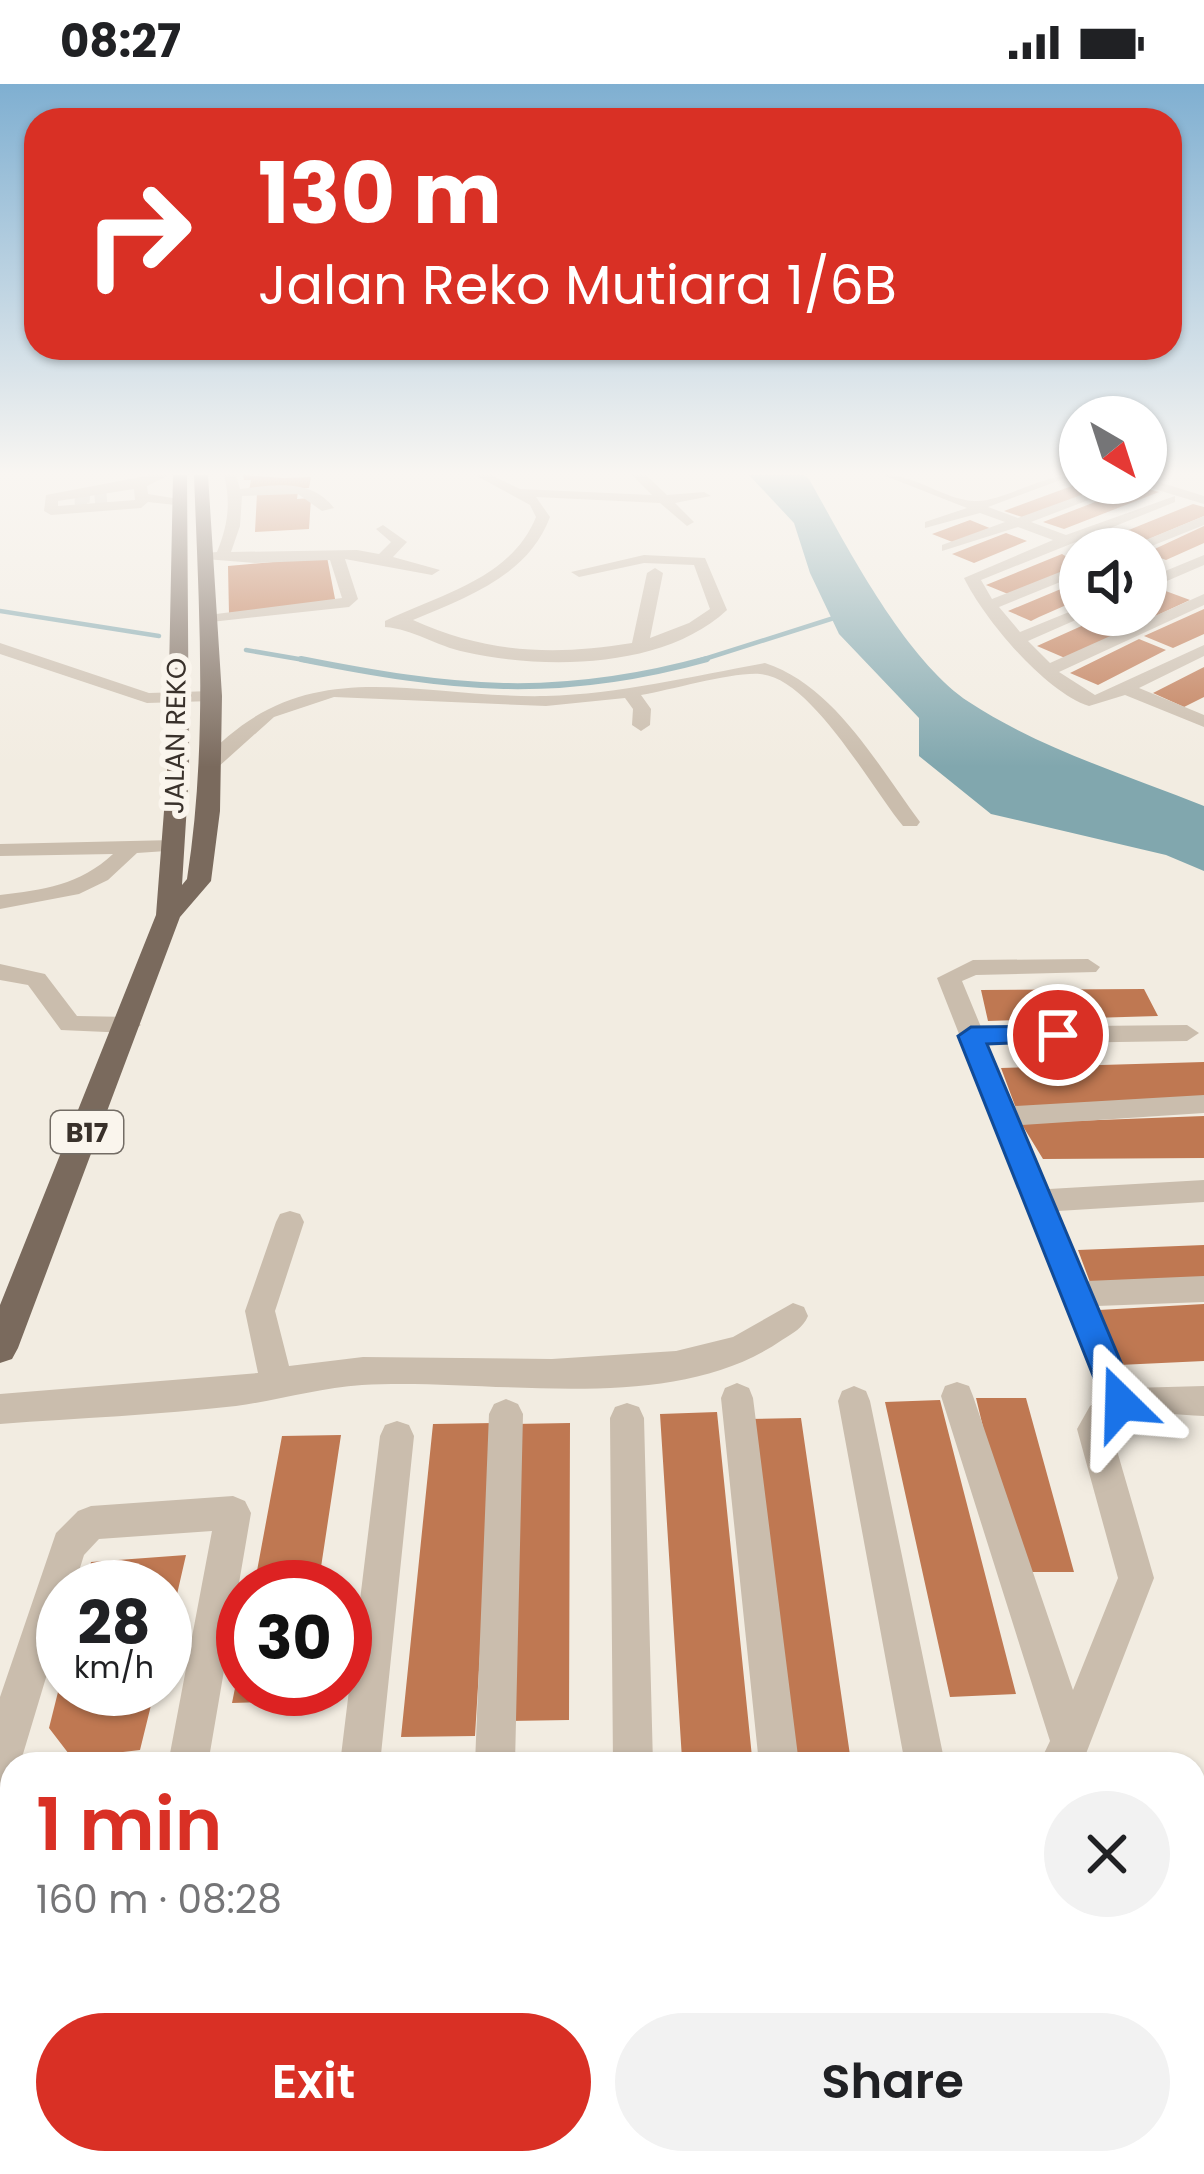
<!DOCTYPE html>
<html lang="en">
<head>
<meta charset="utf-8">
<style>
	:root { --surface:#fff; --page:#f2f2f2; --text:#202124; --muted:#757577; --accent:#d93025 }
	body { margin:0; font-family:Poppins,sans-serif; background:var(--page); color:var(--text); height:100vh; display:flex; flex-direction:column; font-size:45px; white-space:nowrap }
	* { box-sizing:border-box; margin:0 }
	p { font-size:39px; color:var(--muted) }
	.icon { flex:none; width:66px; height:66px; fill:none; stroke:currentColor; stroke-width:2; stroke-linecap:round; stroke-linejoin:round }
	.map { position:relative; flex:1; overflow:hidden }
	.drawer { position:absolute; left:0px; top:1668px; width:1206px; height:423px; display:flex; flex-direction:column; background:var(--surface); border-radius:36px 36px 0 0; box-shadow:0 3px 9px #0004 }
	.drawer>* { flex:none }
	.guide { position:absolute; left:24px; top:24px; width:1158px; height:252px; border-radius:36px; box-shadow:0 3px 9px #0004; background:#d93025; color:#fff; overflow:hidden }
	.needle { width:78px; rotate:141deg }
	.controls { position:absolute; left:1059px; top:312px; display:grid; gap:24px }
	.controls a { display:grid; place-items:center; width:108px; height:108px; border-radius:50%; background:var(--surface); box-shadow:0 3px 9px #0004; font-size:60px }
	.speed { position:absolute; left:36px; top:1476px; display:flex; gap:24px; font-size:60px; font-weight:700; text-align:center }
	.speed>* { display:grid; place-content:center; width:156px; height:156px; border-radius:50%; background:var(--surface); box-shadow:0 3px 9px #0004; line-height:1 }
	.speed small { font-size:30px; font-weight:400 }
	.speed .limit { border:18px solid #d22; background:#fff; color:#111 }
	.pin { position:absolute; display:grid; place-items:center; width:102px; height:102px; color:#fff; margin:-51px; border:6px solid #fff; border-radius:50%; box-shadow:0 3px 12px #0007 }
	.me { position:absolute; width:132px; margin:-66px; rotate:338deg; stroke-linejoin:round; filter:drop-shadow(0 0 9px #0008) }
	.turn { display:flex; align-items:center; gap:42px; height:252px; padding:0 36px; font-size:54px }
	.turn .icon { width:156px; height:156px; stroke-width:2.5 }
	.turn b { display:block; font-size:84px; line-height:102px }
	.round { display:grid; place-items:center; flex:none; width:126px; height:126px; border-radius:63px; background:var(--page) }
	.overview { display:flex; align-items:center; justify-content:space-between; height:204px; padding:0 36px }
	h1 { font-size:72px; font-weight:600; line-height:90px; color:var(--accent) }
	.button { display:flex; gap:24px; margin-top:auto; padding:24px 36px }
	.button a { flex:1; height:138px; border-radius:72px; background:var(--accent); color:#fff; font-size:48px; font-weight:600; line-height:138px; text-align:center }
	.button a+a { background:var(--page); color:var(--text) }
	.status { display:flex; justify-content:space-between; align-items:center; height:84px; padding:0 60px; background:var(--surface); direction:ltr }
	.status svg { height:33px; fill:currentColor }
	.map>svg:first-child { display:block }
	.water { fill:#81a7ae }
	.lines { fill:none; stroke-linecap:round; stroke-linejoin:round }
	.stream-far1 { stroke:#81a7ae; stroke-width:4.5 }
	.stream { stroke:#81a7ae; stroke-width:6 }
	.building { fill:#bf7852 }
	.minor-tunnel { stroke:#cdc7bd; stroke-width:15; stroke-dasharray:15 8; stroke-linecap:butt }
	.minor { fill:#cabdad; fill-rule:evenodd }
	.major { fill:#7a6a5d; fill-rule:evenodd }
	.route { fill:#1a73e8; stroke:#114b97; stroke-width:3 }
	.labels { text-anchor:middle; dominant-baseline:central; stroke-width:12; stroke-linejoin:round; paint-order:stroke }
	.far-street-label { font-size:27px; fill:#39312b; stroke:#faf5ed }
	.shield { fill:#faf5ed; stroke:#736c65; stroke-width:3 }
	.shield-label { font-size:27px; font-weight:bold; fill:#39312b }
</style>
</head>
<body>
<div class="status"><b>08:27</b><svg viewBox="0 0 49 12"><path d="M0 12V9h3v3zM5 12V6h3v6zM10 12V3h3v9zM15 12V0h3v12zM26 1h20v11H26zM47 4h2v5h-2z"/></svg></div>
<div class="map">
<svg width="1204" height="2090" viewBox="0 0 1204 2090">
	<rect width="100%" height="100%" fill="#f2ece1"/>
	<!-- water -->
	<path class="water" d="M749 391H804L809 395C846 461 905 576 969 618 1039 664 1126 691 1204 722V787L1166 771 991 730 919 672V634L839 550 810 489 794 439Z"/>
	<g class="lines">
		<!-- stream-far1 -->
		<path class="stream-far1" d="M0 527 159 552
			M246 566 316 578
			M695 578 837 533"/>
		<!-- stream -->
		<path class="stream" d="M301 575C452 605 555 617 707 575"/>
	</g>
	<!-- building -->
	<path class="building" d="M243 391 283 394 311 393 309 404 249 407 251 396H244Z
		M1080 399H1117L1025 434 1004 427Z
		M1137 402 1159 408 1064 445 1043 438Z
		M298 407 297 415 311 414 309 445 255 448 257 409Z
		M1193 420 1204 423V432L1125 465 1099 458Z
		M970 436 992 445 955 459 932 450Z
		M1204 442V459L1166 476 1146 469Z
		M1006 449 1027 457 974 479 952 470Z
		M1062 470 1080 481 1008 510 986 501Z
		M327 473 336 520 229 530 228 482Z
		M1080 497V515L1039 533 1031 537 1008 527Z
		M1163 506 1190 516 1065 574 1037 562 1106 531H1146V513Z
		M1204 525V550L1173 564 1144 552Z
		M1139 555 1166 566 1098 601 1070 589Z
		M1204 583V613L1184 623 1153 609Z
		M1144 905 1158 932 988 937 981 906Z
		M1204 978V1017L1017 1027 1001 984Z
		M1204 1032V1074L1043 1075 1021 1039Z
		M1204 1161V1203L1094 1209 1078 1166Z
		M1204 1220V1277L1119 1281 1099 1226Z
		M976 1314H1026L1074 1488H1018Z
		M940 1316 1016 1610 950 1613 885 1318Z
		M717 1328 752 1673 682 1675 660 1330Z
		M801 1334 851 1678 784 1680 747 1335Z
		M494 1339 475 1652 401 1653 433 1340Z
		M570 1339 569 1636 502 1637 514 1340Z
		M341 1351 318 1503H254L282 1352Z
		M186 1471 167 1554 165 1503H85L91 1478Z
		M241 1574 243 1605H302L300 1617 232 1619Z
		M61 1596 63 1605H155L140 1666 72 1674 49 1644Z"/>
	<g class="lines">
		<!-- minor-tunnel -->
		<path class="minor-tunnel" d="M83 408 82 418 107 416"/>
		<!-- minor -->
		<path class="minor" d="M151 391H169L147 402 148 410 185 416V422L148 418 141 424 51 431 44 427 46 411ZM134 405 135 416 58 422V417Z
			M224 391H236L240 405C274 401 311 394 334 424L322 427 298 410 242 412 240 442 231 468 357 466 379 470 391 458 376 445 383 441 407 458 393 473 440 486 432 491 345 475 358 515 349 523 202 539 200 536 208 531 342 514 330 476 255 479 205 475V469L217 468C228 441 231 419 224 391Z
			M475 391H491L520 405 652 411 632 391H646L667 411 704 408 711 412 675 419 694 438 687 442 660 419 536 413 550 433C528 492 467 513 413 536 485 569 554 572 632 559L647 489 655 484 663 489 650 554 689 539 710 525 694 481 644 479 579 493 571 488 644 471 705 474 727 526C664 585 544 586 465 568 436 562 413 545 385 543V537C440 510 511 495 536 433L530 421Z
			M883 391C916 390 942 415 974 417 1000 419 1041 391 1074 391L988 423 1018 434 1114 399H1133L1031 438 1066 451 1175 412V418L981 496 992 515 1080 480V490L999 523 1020 548 1074 526 1080 524V531H1087L1028 557 1050 579 1204 510V521L1059 588 1095 611 1204 561V572L1139 604 1204 631V643L1125 611 1089 622C1045 608 984 535 964 494L1053 456 1018 443 942 467V461L1005 438 980 429 925 444V438L967 424Z
			M1146 394 1204 412V420L1141 401Z
			M1204 432V441L1144 465H1124Z
			M1204 471V481L1146 506V495Z
			M0 559 149 609 212 607 221 612 212 617 147 619 0 570Z
			M765 579C835 602 878 682 920 738L917 742H903C872 705 811 593 760 590 731 588 672 606 641 611L651 625 650 641 641 647 632 641 633 625 625 614 546 622 334 613 274 633 217 684 200 680C303 563 412 615 546 612 619 610 693 592 765 579Z
			M174 756 184 762 181 766 137 769 108 796 79 810 0 825V811C43 806 80 801 113 770L0 772V760Z
			M1088 875 1100 883 1096 888 976 891 962 897 981 943 1187 941 1199 949 1187 957 988 960 1014 1022 1204 1011V1029L1022 1041 1049 1105 1204 1096V1118L1058 1127 1087 1197 1204 1192V1218L1097 1222 1131 1304 1204 1302V1332C1173 1331 1134 1323 1111 1346L1154 1494 1082 1680H1039L1050 1657 941 1312 945 1302 957 1298 969 1302 973 1312 1073 1606 1118 1494 1077 1345 1090 1322 1102 1313 937 894 973 876Z
			M0 880 45 890 77 932 129 933 141 941 129 949 61 946 28 901 0 896Z
			M290 1127 300 1130 304 1138 275 1227 289 1282 363 1273 552 1275 676 1267 733 1253 793 1219 804 1223 808 1232C803 1244 793 1249 782 1256 670 1334 491 1293 362 1301 319 1304 279 1316 236 1322 158 1331 79 1334 0 1340V1310L258 1289 245 1227 276 1138 280 1130Z
			M737 1299 749 1304 753 1314 799 1680H759L721 1314 725 1304Z
			M854 1302 866 1307 870 1317 945 1680H905L838 1317 842 1307Z
			M506 1315 518 1320 523 1330 515 1680H475L489 1330 494 1320Z
			M627 1319 639 1323 644 1334 653 1680H613L610 1334 615 1323Z
			M397 1337 409 1341 414 1352 380 1680H340L380 1352 385 1341Z
			M233 1412 245 1417 251 1429 208 1680H168L212 1447 99 1455 84 1471 74 1503H63V1537L20 1680H12V1717H0V1613L56 1449 78 1427 91 1422Z
			M1204 1798V1846L1194 1850V1802Z
			M1194 1895 1204 1899V1969L1194 1965Z"/>
		<!-- major -->
		<path class="major" d="M173 391H187L189 688 182 801 187 795C208 661 199 527 194 391H208L222 612 220 727 211 797 180 833 18 1264 12 1275 0 1279V1221L156 831 167 688Z"/>
	</g>
	<!-- sky -->
	<linearGradient id="sky" x2="0" y2="1"><stop stop-color="#7fafd1"/><stop offset="0.57" stop-color="#f9f6f2"/><stop offset="1" stop-color="#f9f6f2" stop-opacity="0"/></linearGradient>
	<rect width="1204" height="683" fill="url(#sky)"/>
	<!-- route -->
	<path class="route" d="M1058 942 1066 945 1070 951 1066 957 987 960 1138 1319 1133 1330 1121 1334 1109 1330 1104 1319 958 952 971 943Z"/>
	<g class="labels">
		<!-- far-street labels -->
		<g class="far-street-label">
			<text transform="translate(175 652) rotate(-89)">JALAN REKO</text>
		</g>
		<!-- shield labels -->
		<rect class="shield" x="51" y="1027" width="72" height="42" rx="9"/>
		<g class="shield-label">
			<text x="87" y="1048">B17</text>
		</g>
	</g>
</svg>
<div class="controls">
<a><svg class="needle" viewBox="-14 -14 28 28"><path d="M0-13l5 13h-10z" fill="#e53935"/><path d="M0 13l5-13h-10z" fill="#757577"/></svg></a>
<a><svg class="icon" aria-label="sound" viewBox="0 0 24 24"><path d="M4 9h4l5-4v14l-5-4H4zM17 9q2 3 0 6"/></svg></a>
</div>
<div class="speed"><div>28<small>km/h</small></div><div class="limit">30</div></div>
<div class="pin" style="left:1058px;top:951px;background:#d93025"><svg class="icon" aria-label="arrive" viewBox="0 0 24 24"><path d="M6 21V4h12l-3 4 3 4H6"/></svg></div>
<svg class="me" style="left:1121px;top:1319px" viewBox="-20 -20 40 40"><path d="M0-17L14 15 0 8-14 15z" fill="#1a73e8" stroke="#fff" stroke-width="4"/></svg>
<div class="guide">
<div class="turn"><svg class="icon" aria-label="right" viewBox="0 0 24 24"><path d="M7 20v-9h11M14 6l5 5-5 5"/></svg><div><b>130 m</b>Jalan Reko Mutiara 1/6B</div></div>
</div>
<section class="drawer">
<div class="overview"><div><h1>1 min</h1><p>160 m · 08:28</p></div><a class="round"><svg class="icon" aria-label="close" viewBox="0 0 24 24"><path d="M6 6l12 12M18 6L6 18"/></svg></a></div>
<div class="button"><a>Exit</a><a>Share</a></div>
</section>
</div>
</body>
</html>
